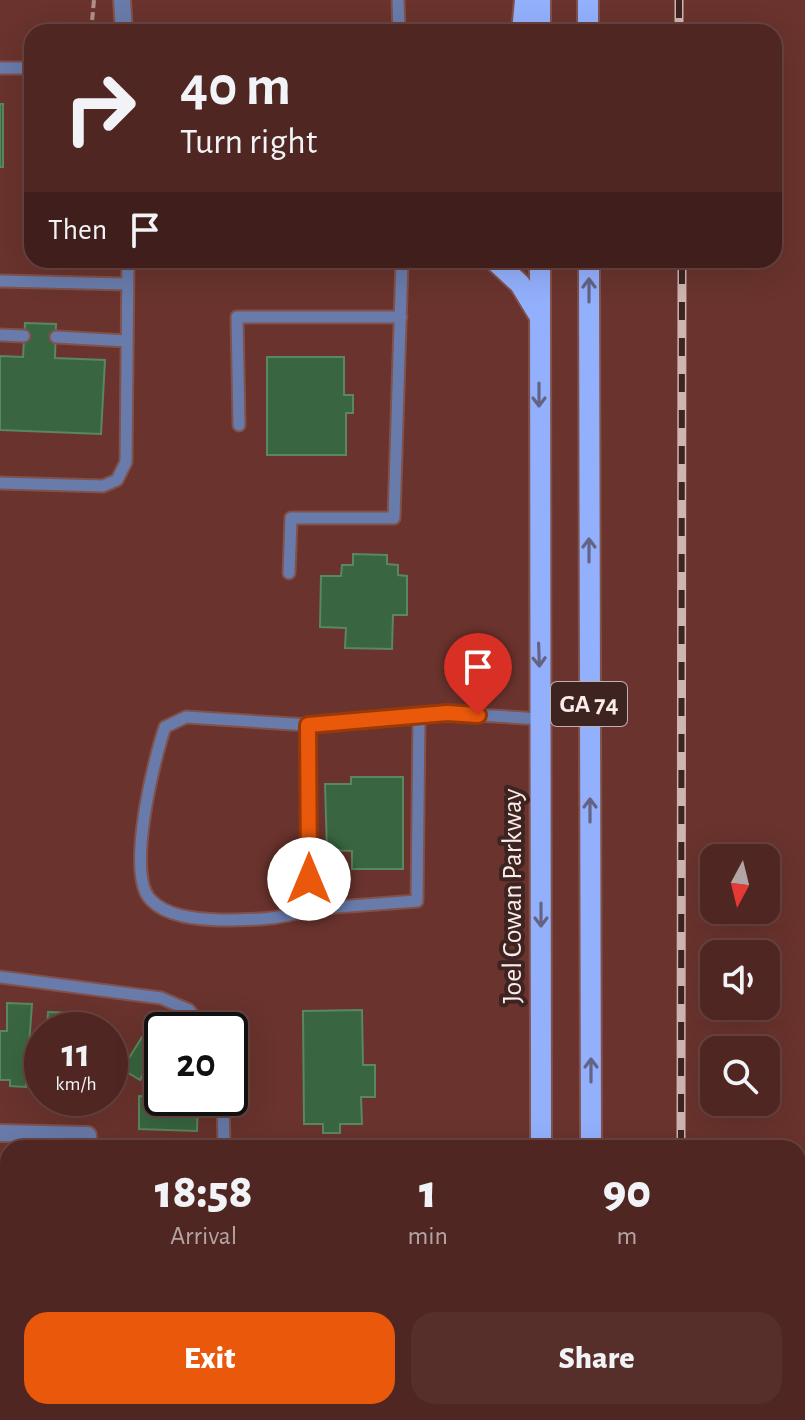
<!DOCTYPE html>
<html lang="en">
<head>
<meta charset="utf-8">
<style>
	:root { --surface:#502622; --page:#562e2a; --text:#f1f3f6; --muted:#b4a5a5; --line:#674340; --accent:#ea580c }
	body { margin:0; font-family:"Alegreya Sans",sans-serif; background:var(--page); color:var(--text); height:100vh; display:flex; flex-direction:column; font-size:30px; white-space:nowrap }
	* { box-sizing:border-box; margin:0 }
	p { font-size:26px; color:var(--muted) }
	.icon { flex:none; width:44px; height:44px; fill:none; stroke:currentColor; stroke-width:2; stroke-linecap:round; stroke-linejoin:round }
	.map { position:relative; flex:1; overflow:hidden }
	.panel { position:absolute; left:0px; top:1140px; width:806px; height:280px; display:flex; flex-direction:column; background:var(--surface); border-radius:24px 24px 0 0; box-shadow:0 8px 32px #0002,0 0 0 2px var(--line) }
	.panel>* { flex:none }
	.guide { position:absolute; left:24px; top:24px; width:758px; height:244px; border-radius:24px; box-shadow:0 8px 32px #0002,0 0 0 2px var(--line); background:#502622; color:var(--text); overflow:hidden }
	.needle { width:52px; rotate:187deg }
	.fabs { position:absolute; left:700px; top:844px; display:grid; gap:16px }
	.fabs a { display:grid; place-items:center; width:80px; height:80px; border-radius:16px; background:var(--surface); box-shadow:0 8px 32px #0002,0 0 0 2px var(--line); font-size:40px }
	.speed { position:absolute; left:24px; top:1012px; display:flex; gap:16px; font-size:40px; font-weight:700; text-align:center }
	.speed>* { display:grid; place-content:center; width:104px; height:104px; border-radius:50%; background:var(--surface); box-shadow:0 8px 32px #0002,0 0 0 2px var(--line); line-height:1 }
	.speed small { font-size:20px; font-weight:400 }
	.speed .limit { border:4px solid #111; border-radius:12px; background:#fff; color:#111 }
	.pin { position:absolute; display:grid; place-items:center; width:68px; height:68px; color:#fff; margin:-82px -34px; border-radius:50% 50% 50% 0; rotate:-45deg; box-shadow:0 0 8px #0007 }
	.pin .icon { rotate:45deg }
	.me { position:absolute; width:88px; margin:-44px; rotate:0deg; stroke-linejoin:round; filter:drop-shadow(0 0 6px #0008) }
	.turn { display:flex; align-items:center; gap:28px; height:168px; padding:0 24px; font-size:36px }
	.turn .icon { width:104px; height:104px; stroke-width:2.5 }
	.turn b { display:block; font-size:56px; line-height:68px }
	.then { display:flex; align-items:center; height:76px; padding:0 24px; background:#0003; gap:16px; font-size:30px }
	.eta { display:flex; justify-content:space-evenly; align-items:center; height:136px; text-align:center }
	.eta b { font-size:48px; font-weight:800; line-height:56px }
	.cta { display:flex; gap:16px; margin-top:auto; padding:16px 24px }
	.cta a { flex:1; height:92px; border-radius:24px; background:var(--accent); color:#fff; font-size:32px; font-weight:800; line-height:92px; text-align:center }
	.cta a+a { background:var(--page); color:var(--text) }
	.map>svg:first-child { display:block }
	.building { fill:#396640; stroke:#59875f; stroke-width:2 }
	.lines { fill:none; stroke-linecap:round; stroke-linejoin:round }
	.service-casing { stroke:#81514b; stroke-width:15 }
	.minor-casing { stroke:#81514b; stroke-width:20 }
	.primary-casing { stroke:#81514b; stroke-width:24 }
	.path { stroke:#b18f8b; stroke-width:4; stroke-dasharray:8 4; stroke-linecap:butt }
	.service { stroke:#697baa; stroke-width:11 }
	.minor { stroke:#697baa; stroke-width:16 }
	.primary { stroke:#93b0fc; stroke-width:20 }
	.rail-casing { stroke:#cfb5b2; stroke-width:9 }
	.rail { stroke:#3d2421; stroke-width:6; stroke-dasharray:18; stroke-linecap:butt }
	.oneway { stroke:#646384 }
	.route-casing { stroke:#983908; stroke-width:20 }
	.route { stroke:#ea580c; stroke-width:14 }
	.labels { text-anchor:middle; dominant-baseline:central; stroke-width:8; stroke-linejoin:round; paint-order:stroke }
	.shield { fill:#3d2421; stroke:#c1b0ae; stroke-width:2 }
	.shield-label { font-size:26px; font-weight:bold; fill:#faecea }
	.street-label { font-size:28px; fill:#faecea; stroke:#3d2421 }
</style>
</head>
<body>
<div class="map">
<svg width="805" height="1420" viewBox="0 0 805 1420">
	<rect width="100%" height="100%" fill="#6a332d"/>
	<!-- building -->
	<path class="building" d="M279 28H360L361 32H279Z
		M0 104H3V167H0Z
		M25 323 56 324 55 358 105 360 101 434 0 430V356L23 357Z
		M267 357H344V395H353V413H346V455H267Z
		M353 554 387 555V564L398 565V575L407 576V615H393L392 649 345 648 346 628 320 627 321 576H341L342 565H353Z
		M351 777H403V869H352V851L327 850 325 784H351Z
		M7 1003 32 1004 26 1087 10 1086V1080H0V1031H7Z
		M362 1010 363 1065H375V1097H361L362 1124H340V1133H323V1124H304L303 1011Z
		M48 1012 73 1013V1030H47Z
		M151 1023 162 1030V1072L156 1082 143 1074 140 1080 122 1069Z
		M110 1035 117 1036 113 1090 110 1089Z
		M139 1096 198 1098 197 1131 139 1129Z
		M144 1139H192V1148H134L144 1147Z
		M24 1412H64L63 1420H24Z
		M72 1412H97L105 1415 104 1420H72Z
		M114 1412H149V1420H113Z
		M158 1412H186L185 1419 190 1420H157Z
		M226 1412H251V1420H225Z
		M264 1412H304L303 1420H263Z
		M316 1414 341 1417V1420H316Z"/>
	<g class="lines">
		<defs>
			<path id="service" d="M398 0 399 32
				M0 68H32
				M0 281 127 284
				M0 335 24 336
				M56 337 127 341
				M239 425 237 317H401
				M0 483 103 486 117 480 126 462 128 260
				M289 573 291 518H394L402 260
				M419 717 417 901 310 909 308 725 447 713 540 719
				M308 725 186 717 165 727C154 759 126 873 150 899 166 917 197 919 219 920 251 920 279 920 310 909
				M0 977 161 998 189 1010 204 1030
				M223 1098 224 1148
				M207 1420 208 1412"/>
			<path id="minor" d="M122 0 124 32
				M0 1133 88 1135V1148
				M0 1295H8"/>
			<path id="primary" d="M588 0V32
				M522 32 525 0
				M540 32V0
				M494 260 520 284 540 317
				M540 260 541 1148
				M589 260 591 1148
				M542 1412V1420
				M592 1412V1420"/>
		</defs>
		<!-- service casing -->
		<use href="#service" class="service-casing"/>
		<!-- minor casing -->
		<use href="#minor" class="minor-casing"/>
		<!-- primary casing -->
		<use href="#primary" class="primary-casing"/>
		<!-- path -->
		<path class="path" d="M91 32 94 0"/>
		<!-- service -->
		<use href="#service" class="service"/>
		<!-- minor -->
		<use href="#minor" class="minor"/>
		<!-- primary -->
		<use href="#primary" class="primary"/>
		<defs>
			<path id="rail" d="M679 0V32
				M681 1148 682 260
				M680 1420V1412"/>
		</defs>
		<!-- rail casing -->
		<use href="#rail" class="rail-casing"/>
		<!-- rail -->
		<use href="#rail" class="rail"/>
	</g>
	<!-- one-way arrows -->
	<defs><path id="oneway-shaft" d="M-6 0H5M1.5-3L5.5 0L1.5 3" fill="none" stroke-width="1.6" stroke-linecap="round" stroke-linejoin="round" transform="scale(2)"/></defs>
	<g class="oneway">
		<use href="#oneway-shaft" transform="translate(589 290) rotate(-90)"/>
		<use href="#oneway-shaft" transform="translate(539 395) rotate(90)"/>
		<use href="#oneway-shaft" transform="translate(589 550) rotate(-90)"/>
		<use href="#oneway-shaft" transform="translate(539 655) rotate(88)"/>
		<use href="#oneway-shaft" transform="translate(590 810) rotate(-90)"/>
		<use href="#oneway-shaft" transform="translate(541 915) rotate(90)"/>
		<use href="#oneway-shaft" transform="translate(591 1070) rotate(-90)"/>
	</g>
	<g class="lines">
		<defs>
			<path id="route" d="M309 879 308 725 447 713 478 715"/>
		</defs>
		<!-- route casing -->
		<use href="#route" class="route-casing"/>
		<!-- route -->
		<use href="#route" class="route"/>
	</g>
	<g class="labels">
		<!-- shield labels -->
		<rect class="shield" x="551" y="682" width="76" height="44" rx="6"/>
		<g class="shield-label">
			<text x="589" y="704">GA 74</text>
		</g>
		<!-- street labels -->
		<g class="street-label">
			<text transform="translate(513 896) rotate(-90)">Joel Cowan Parkway</text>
		</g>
	</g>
</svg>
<div class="fabs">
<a><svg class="needle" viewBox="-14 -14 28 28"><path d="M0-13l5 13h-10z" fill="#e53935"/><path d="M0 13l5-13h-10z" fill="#b4a5a5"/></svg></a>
<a><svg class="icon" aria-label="sound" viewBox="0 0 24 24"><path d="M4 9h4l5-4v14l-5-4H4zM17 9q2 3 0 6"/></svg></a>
<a><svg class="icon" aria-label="search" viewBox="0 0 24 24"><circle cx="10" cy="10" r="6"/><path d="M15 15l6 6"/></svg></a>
</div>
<div class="speed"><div>11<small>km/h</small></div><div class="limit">20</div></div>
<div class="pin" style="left:478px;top:715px;background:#d93025"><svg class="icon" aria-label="arrive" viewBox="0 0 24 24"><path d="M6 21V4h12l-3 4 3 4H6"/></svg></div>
<svg class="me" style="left:309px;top:879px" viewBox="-20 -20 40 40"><circle r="19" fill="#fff"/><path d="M0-13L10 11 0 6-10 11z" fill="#ea580c"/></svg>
<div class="guide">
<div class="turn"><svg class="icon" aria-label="right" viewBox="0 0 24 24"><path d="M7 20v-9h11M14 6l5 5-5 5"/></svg><div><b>40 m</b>Turn right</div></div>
<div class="then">Then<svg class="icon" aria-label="arrive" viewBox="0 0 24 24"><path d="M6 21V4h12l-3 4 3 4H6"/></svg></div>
</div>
<section class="panel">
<div class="eta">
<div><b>18:58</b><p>Arrival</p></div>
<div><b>1</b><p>min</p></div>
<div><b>90</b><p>m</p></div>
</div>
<div class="cta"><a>Exit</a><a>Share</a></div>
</section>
</div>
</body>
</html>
